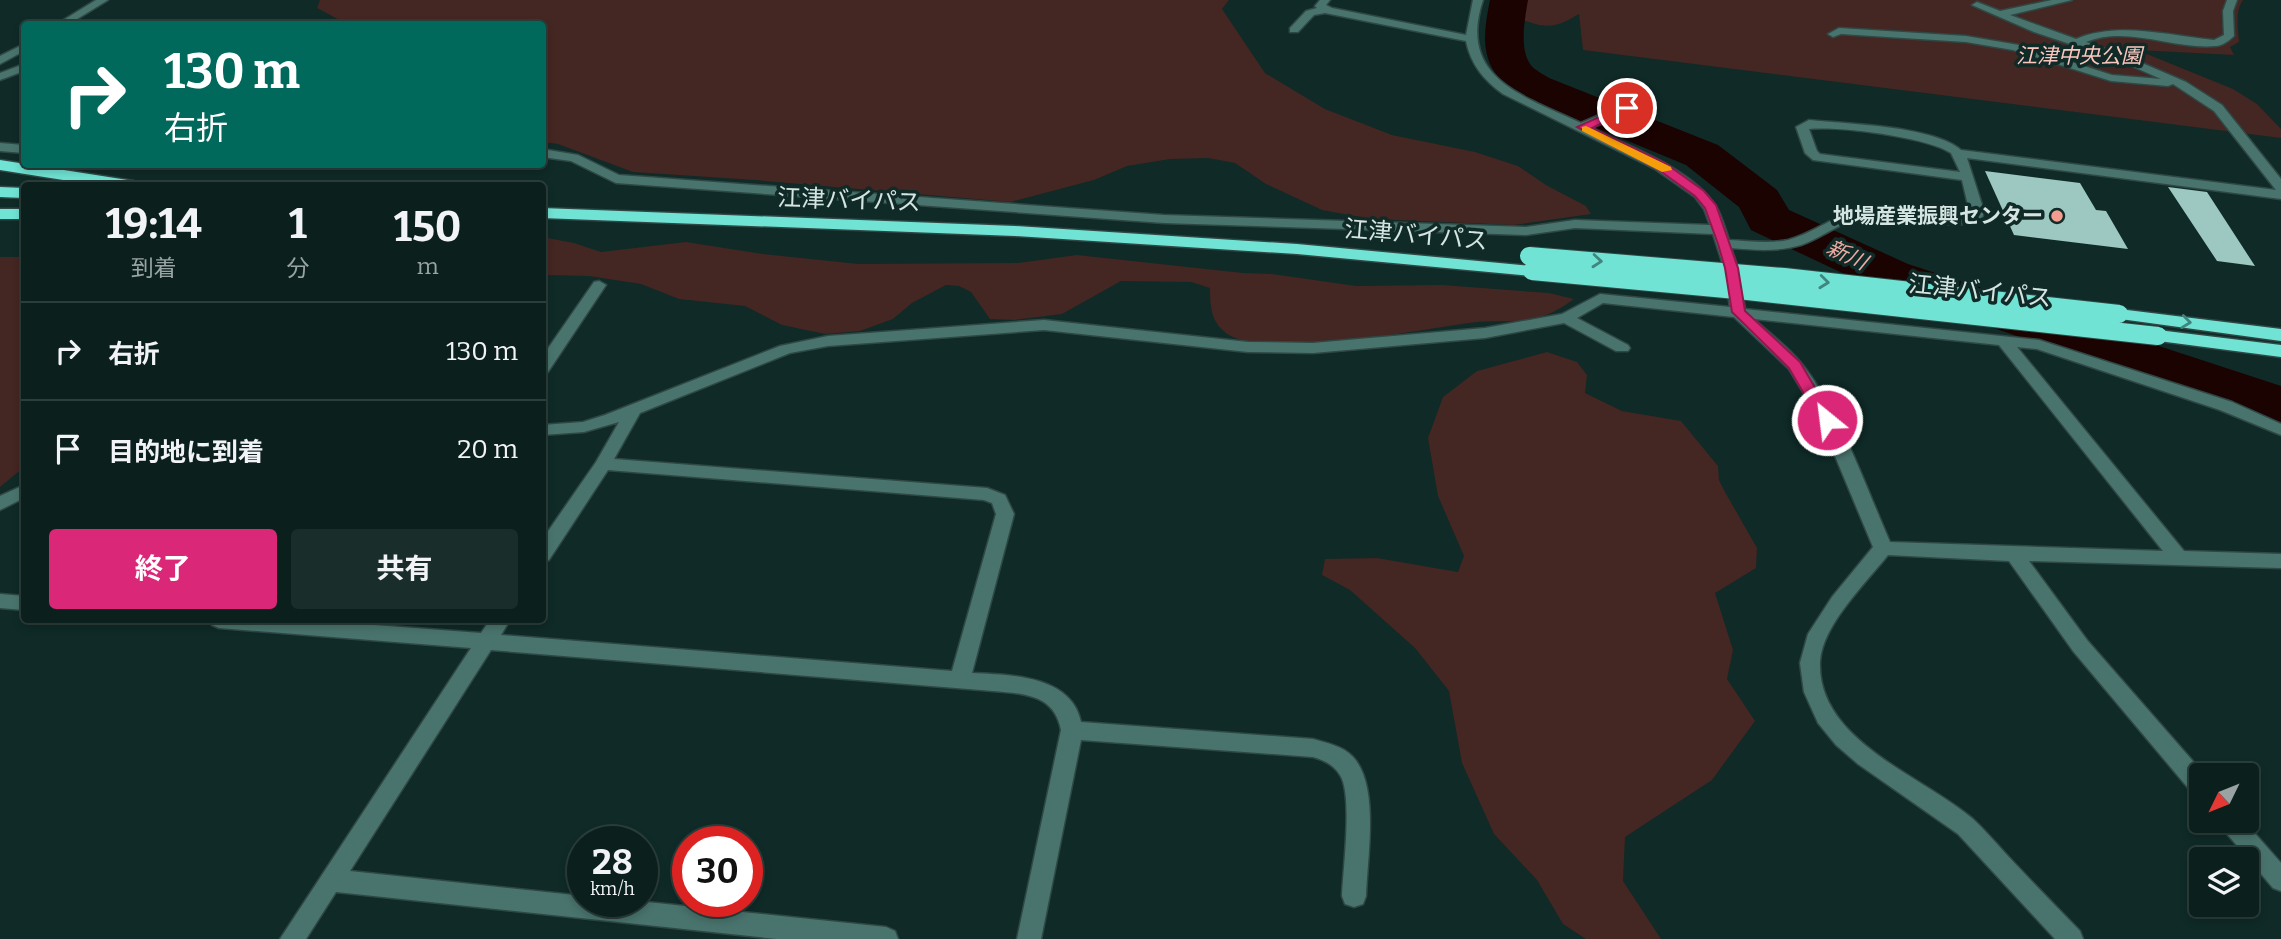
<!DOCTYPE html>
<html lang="ja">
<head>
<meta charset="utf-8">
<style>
	:root { --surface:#0b201d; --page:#192d2a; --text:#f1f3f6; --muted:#9aa3a4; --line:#2b3e3b; --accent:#db2777 }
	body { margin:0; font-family:Bitter,"Noto Sans JP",serif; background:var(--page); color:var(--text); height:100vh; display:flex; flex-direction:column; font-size:26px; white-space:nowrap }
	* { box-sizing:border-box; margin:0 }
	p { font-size:23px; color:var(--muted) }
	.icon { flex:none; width:38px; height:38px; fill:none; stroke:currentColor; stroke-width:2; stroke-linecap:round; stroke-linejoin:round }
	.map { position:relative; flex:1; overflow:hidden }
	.drawer { position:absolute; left:21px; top:182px; width:525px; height:441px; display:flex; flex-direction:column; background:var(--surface); border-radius:7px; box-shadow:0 4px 10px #0003,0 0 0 2px var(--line) }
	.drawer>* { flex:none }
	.hud { position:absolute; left:21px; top:21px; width:525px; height:147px; border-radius:7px; box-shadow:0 4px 10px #0003,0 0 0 2px var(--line); background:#00695c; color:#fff; overflow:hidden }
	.needle { width:46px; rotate:227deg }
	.controls { position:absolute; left:2189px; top:763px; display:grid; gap:14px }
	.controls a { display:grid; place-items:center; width:70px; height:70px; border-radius:7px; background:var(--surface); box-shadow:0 4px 10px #0003,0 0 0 2px var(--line); font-size:35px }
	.speed { position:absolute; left:567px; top:826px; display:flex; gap:14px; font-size:35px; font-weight:700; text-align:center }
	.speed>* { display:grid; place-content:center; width:91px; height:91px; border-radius:50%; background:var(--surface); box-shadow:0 4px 10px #0003,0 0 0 2px var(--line); line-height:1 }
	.speed small { font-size:18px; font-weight:400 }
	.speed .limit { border:10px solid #d22; background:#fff; color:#111 }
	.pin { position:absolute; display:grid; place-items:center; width:60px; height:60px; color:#fff; margin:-30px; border:4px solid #fff; border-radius:50%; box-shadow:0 2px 7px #0007 }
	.me { position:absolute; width:77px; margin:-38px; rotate:331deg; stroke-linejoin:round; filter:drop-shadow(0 0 5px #0008) }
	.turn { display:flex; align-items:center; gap:24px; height:147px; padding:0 28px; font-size:32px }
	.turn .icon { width:91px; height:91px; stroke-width:2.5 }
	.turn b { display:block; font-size:49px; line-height:60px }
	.eta { display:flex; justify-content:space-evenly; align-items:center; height:119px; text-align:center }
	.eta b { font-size:42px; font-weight:700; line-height:49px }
	.button { display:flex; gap:14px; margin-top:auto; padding:14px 28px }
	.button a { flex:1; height:80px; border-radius:7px; background:var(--accent); color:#fff; font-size:28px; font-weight:700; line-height:80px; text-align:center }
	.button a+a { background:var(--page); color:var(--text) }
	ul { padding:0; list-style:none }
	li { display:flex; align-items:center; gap:21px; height:98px; padding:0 28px; border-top:2px solid var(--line) }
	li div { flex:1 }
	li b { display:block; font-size:26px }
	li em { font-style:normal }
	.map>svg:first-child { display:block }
	.green { fill:#442622 }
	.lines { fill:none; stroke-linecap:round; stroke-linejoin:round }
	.river { fill:#1b0302; fill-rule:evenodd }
	.building { fill:#9cc8c1 }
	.minor-casing { stroke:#2f4845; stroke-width:3 }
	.highway-casing { stroke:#2f4845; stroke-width:3 }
	.minor { fill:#49746d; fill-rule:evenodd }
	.highway { fill:#70e3d4; fill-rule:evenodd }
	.highway-bridge-casing { stroke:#2f4845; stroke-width:20; stroke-linecap:butt }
	.highway-bridge { stroke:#70e3d4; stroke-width:18 }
	.oneway { stroke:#40867e }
	.route { fill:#db2777; stroke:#8e194d; stroke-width:2 }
	.slow { fill:#f59e0b }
	.poi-dot { fill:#f59c90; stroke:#0f2a27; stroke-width:2.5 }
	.labels { text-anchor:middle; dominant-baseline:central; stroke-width:7; stroke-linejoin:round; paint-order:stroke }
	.far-park-label { font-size:21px; font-style:italic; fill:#fac6be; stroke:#0f2a27 }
	.far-poi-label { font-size:21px; font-weight:bold; fill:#d5e5e2; stroke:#0f2a27; text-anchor:end }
	.far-water-label { font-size:21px; font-style:italic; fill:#ecaba2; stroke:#0f2a27 }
	.street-label { font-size:24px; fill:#d5e5e2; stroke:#0f2a27 }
</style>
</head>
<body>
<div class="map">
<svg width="2281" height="939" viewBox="0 0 2281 939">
	<rect width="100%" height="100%" fill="#0f2a27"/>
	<!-- green -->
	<path class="green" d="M320 0H1229L1222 9 1265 73 1325 109 1392 135 1475 152 1518 166 1546 185 1586 206 1591 214 1514 225 1371 219 1322 210 1266 184 1235 163 1208 158 1170 159 1127 166 1094 180 1010 202 754 180 633 172 558 144 543 142 542 24H347L317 8Z
		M1517 0H2243C2235 11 2238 28 2239 42L2230 47 2234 55 2137 50 2233 89 2257 104 2281 129V138L1583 50 1579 14C1554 29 1545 29 1518 18L1514 5Z
		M542 237 574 243 601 252 686 242 763 254 858 264 1018 263 1077 255 1243 273 1272 274 1356 286 1442 285 1549 293 1574 299C1562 308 1546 317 1531 319 1514 323 1495 320 1477 322 1424 328 1272 361 1229 335 1211 324 1210 307 1210 288L1191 282 1121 281 1062 314 1015 320 990 319 971 292 959 286 946 285 912 303 893 319 860 331 825 334 782 325 745 306 679 299 641 284 589 276 543 275Z
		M0 257H24V467L0 487Z
		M1547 352 1577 362 1587 375 1585 393 1622 411 1681 421 1718 466 1719 480 1725 492 1757 548 1756 568 1715 593 1733 650 1727 679 1755 721 1712 780 1625 837 1623 881 1661 939H1586L1563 924 1537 880 1494 834 1462 763 1449 691 1415 648 1350 590 1322 575 1325 559 1377 558 1458 572 1464 556 1438 496 1428 438 1443 397 1477 371Z"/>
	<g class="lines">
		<!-- river -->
		<path class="river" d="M1490 0H1528C1525 18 1519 48 1530 64 1534 70 1543 74 1549 78L1718 145 1777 190 1789 210 1908 264 2281 386V426L1870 286 1751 230 1739 207 1686 165 1519 96C1481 69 1481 43 1490 0Z"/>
	</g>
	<!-- building -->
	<path class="building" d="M1985 171 2080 183 2096 210 2106 211 2128 249 2014 235Z
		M2168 187 2207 192 2255 266 2217 261Z"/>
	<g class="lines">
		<defs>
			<path id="minor" d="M96 0H108L69 24H57Z
				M1320 0H1330L1326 5 1332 8 1466 35 1473 0H1483C1457 79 1524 96 1581 123L1623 105H1631V111L1591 128C1630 147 1690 168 1715 205 1722 215 1725 229 1729 240 1748 241 1769 244 1788 240 1818 232 1841 209 1874 207 1905 205 1940 225 1970 214L1962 180 1813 160 1805 153 1796 127 1809 120C1847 124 1934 126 1961 150L2276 190 2214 111 2173 84 2168 86 2111 81 2013 50 1966 42 1841 34 1833 37 1828 34 1839 28 1966 36 2019 45 2112 75 2161 79 2118 60 2034 32 1972 5 1977 2 2000 11 2052 0H2072L2010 15 2076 39C2119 21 2170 36 2214 40L2224 35 2223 11 2227 0H2237L2233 11 2234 36C2230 40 2222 46 2216 46 2174 50 2127 25 2086 42L2126 56 2186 82 2222 105 2281 179V199L1967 158 1984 211 1982 219C1947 234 1911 214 1876 215 1848 216 1826 236 1801 245 1778 252 1755 250 1731 248L1738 268 1745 309 2039 340 2232 402 2281 424V435L2220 410 2037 349 2017 347 2184 551 2281 554V568L2029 561 2087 640 2205 775H2202V797L2194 795 2073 651 2009 561 1888 555C1866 583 1822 625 1820 662 1817 741 1923 776 1973 819 1985 830 1995 842 2006 854 2030 880 2055 905 2080 931L2083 939H2055L1958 834 1858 764 1836 745 1818 723 1804 692 1800 663 1808 634 1832 597 1873 547 1830 444 1806 397 1789 369 1734 317 1603 303 1577 318 1628 345 1630 348 1628 351H1616L1564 323 1485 338 1313 353 1248 352 1044 330 828 346 790 353 640 413 614 459 987 488 1005 495 1014 514 972 673C1010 675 1071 675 1081 722L1313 739C1327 743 1343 746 1353 757 1380 786 1367 858 1366 896L1363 904 1354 907 1345 904 1342 896C1343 869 1353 795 1340 775 1334 765 1324 760 1313 757L1081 740 1041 939H1017L1061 730C1054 694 1024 694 993 691L491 650 350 871 583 896V901H637L886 927 895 931 898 939H777L336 892 306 939H280L471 648 219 628 212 625 209 620H307L481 633 490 620H510L501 635 952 671 996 514 992 503 984 500 608 470 549 560 542 562V540L596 462 619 422 584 432 542 435V425L583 422 605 415 780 346 828 336 1044 320 1248 342 1313 343 1485 328 1562 314 1600 294 1730 307 1724 268 1713 234 1575 228 1526 235 1164 223 616 183 571 161 542 157V149L578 155 619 175 1164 215 1526 227 1575 220 1710 225 1704 209 1695 197 1655 169 1503 94C1484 80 1471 65 1466 41L1325 13 1314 15 1298 32H1290V28L1306 11 1317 8 1315 6ZM1809 129C1839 126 1926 137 1951 153L1960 172 1820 154 1817 151ZM1754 319 1999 345 2163 551 1890 542C1865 485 1840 411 1801 363 1788 347 1769 333 1754 319Z
				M24 44V51L0 64V56Z
				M24 64V71L0 80V73Z
				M0 143 24 145V153L0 151Z
				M301 164H331C324 170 308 170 301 164Z
				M599 281 606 285 548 372 542 374V357L594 282Z
				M24 485V498L0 510V496Z
				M0 594 24 596V610L0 608Z
				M2219 821H2244L2281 863V891L2273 888 2222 828Z"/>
			<path id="highway" d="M0 160 134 181 142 186H101L0 170Z
				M0 187 24 188V198L0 197Z
				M542 208 1015 226 1297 244 1532 266 1541 271 1532 276 1297 254 1015 236 542 218Z
				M0 209H24V219H0Z
				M2119 309 2281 329V341L2113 318 2110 314 2113 310Z
				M2158 330 2281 345V357L2151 340 2149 336Z"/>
		</defs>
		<!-- minor casing -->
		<use href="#minor" class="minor-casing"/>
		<!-- highway casing -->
		<use href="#highway" class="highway-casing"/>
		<!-- minor -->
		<use href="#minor" class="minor"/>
		<!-- highway -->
		<use href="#highway" class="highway"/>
		<defs>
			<path id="highway-bridge" d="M1529 256 1784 277 2119 314
				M1532 271 1747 291 2158 336"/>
		</defs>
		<!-- highway-bridge casing -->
		<use href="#highway-bridge" class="highway-bridge-casing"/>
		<!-- highway-bridge -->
		<use href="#highway-bridge" class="highway-bridge"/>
	</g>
	<!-- one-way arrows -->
	<defs><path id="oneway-chevron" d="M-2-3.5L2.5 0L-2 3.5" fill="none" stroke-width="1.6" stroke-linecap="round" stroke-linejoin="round" transform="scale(1.75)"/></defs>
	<g class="oneway">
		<use href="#oneway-chevron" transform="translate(1597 261) rotate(5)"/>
		<use href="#oneway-chevron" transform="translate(1824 282) rotate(6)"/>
		<use href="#oneway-chevron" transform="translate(2186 322) rotate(7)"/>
	</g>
	<!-- route -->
	<path class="route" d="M1623 106 1633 108 1592 128 1665 163 1704 191 1716 205 1738 268 1745 311 1800 362 1834 420 1832 423H1821L1789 368 1732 312 1725 268 1718 244 1705 208 1695 196 1656 168 1577 127Z"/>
	<!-- slow -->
	<path class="slow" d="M1586 126 1671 167 1672 170 1662 172 1582 131V127Z"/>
	<!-- markers -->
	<circle class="poi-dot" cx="2057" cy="216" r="7"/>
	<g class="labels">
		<!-- far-park labels -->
		<g class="far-park-label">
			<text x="2079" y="56">江津中央公園</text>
		</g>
		<!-- far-poi labels -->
		<g class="far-poi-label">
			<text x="2043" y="216">地場産業振興センター</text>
		</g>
		<!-- far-water labels -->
		<g class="far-water-label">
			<text transform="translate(1847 255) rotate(25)">新川</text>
		</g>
		<!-- street labels -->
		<g class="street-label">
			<text transform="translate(849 200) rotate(2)">江津バイパス</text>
			<text transform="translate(1416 235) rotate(5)">江津バイパス</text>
			<text transform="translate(1980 291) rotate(6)">江津バイパス</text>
		</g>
	</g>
</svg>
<div class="controls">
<a><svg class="needle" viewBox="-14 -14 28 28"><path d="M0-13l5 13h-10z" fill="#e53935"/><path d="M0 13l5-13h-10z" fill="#9aa3a4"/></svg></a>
<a><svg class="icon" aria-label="layers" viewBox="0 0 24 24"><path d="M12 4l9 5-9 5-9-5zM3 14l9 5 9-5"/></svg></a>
</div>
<div class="speed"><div>28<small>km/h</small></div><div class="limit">30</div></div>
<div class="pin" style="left:1627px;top:108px;background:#d93025"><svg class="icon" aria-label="arrive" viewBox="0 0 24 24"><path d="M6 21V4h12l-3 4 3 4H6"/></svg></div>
<svg class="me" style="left:1827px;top:420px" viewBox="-20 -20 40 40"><circle r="17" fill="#db2777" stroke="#fff" stroke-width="3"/><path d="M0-11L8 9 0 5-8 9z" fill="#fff"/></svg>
<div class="hud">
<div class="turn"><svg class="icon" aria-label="right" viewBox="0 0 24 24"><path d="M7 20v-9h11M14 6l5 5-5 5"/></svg><div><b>130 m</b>右折</div></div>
</div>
<section class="drawer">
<div class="eta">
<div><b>19:14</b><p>到着</p></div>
<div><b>1</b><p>分</p></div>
<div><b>150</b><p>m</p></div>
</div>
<ul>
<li><svg class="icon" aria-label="right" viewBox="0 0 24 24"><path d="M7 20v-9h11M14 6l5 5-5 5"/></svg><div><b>右折</b></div><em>130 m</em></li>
<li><svg class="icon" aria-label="arrive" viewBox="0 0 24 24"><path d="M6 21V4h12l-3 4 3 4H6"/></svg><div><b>目的地に到着</b></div><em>20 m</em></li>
</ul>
<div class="button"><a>終了</a><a>共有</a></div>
</section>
</div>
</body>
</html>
